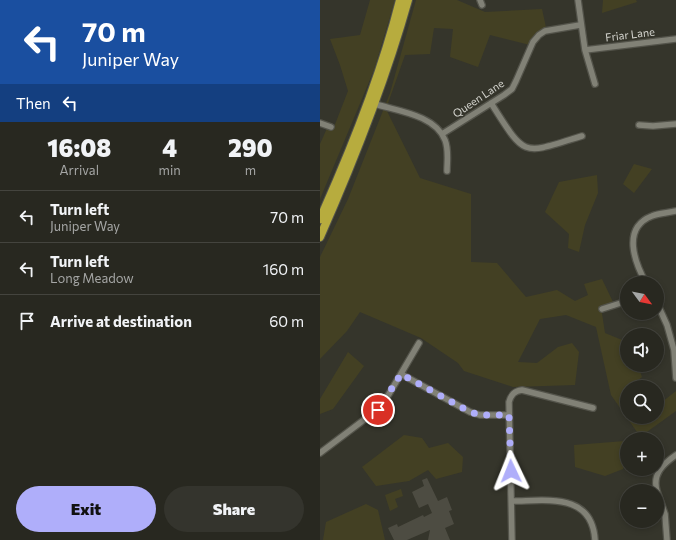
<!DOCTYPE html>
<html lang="en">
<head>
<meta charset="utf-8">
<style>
	:root { --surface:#282820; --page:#34342d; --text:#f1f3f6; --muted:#a5a6a5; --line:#44443e; --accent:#afaefa }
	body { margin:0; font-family:Commissioner,sans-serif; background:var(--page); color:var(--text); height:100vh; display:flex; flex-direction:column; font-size:15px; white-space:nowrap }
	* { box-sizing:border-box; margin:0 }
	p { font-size:13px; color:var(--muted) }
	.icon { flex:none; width:22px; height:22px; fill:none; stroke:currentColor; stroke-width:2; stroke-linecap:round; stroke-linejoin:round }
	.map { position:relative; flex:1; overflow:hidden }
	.drawer { display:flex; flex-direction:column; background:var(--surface); width:320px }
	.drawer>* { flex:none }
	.banner { background:#1a4fa0; color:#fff; overflow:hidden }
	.needle { width:26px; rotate:122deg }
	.buttons { position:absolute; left:300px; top:276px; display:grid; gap:8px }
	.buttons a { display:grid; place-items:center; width:44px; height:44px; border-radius:50%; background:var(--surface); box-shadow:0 2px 6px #0003,0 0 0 1px var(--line); font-size:20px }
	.pin { position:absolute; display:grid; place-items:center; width:34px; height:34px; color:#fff; margin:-17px; border:2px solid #fff; border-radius:50%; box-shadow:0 1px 4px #0007 }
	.me { position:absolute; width:44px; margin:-22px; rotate:358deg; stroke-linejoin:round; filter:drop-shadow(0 0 3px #0008) }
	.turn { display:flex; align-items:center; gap:14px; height:84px; padding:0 16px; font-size:18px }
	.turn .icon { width:52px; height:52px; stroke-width:2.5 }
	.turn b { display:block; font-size:28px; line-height:34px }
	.then { display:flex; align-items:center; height:38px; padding:0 16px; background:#0003; gap:8px; font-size:15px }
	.eta { display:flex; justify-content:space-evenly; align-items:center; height:68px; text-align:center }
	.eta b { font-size:24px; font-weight:800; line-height:28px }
	.button { display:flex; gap:8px; margin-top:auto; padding:8px 16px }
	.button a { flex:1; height:46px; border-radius:24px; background:var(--accent); color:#111; font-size:16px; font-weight:800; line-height:46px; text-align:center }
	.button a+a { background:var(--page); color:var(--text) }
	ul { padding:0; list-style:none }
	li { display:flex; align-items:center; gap:12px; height:52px; padding:0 16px; border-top:1px solid var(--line) }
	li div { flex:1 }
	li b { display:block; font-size:15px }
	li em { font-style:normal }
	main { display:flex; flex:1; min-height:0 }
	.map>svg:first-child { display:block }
	.green { fill:#434023 }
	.building { fill:#4d4c42 }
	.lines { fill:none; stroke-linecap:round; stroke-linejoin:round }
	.minor-casing { stroke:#53534a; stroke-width:8 }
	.highway-casing { stroke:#53534a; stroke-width:10 }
	.minor { stroke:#818176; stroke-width:5.5 }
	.highway { stroke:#b7ac3e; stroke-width:8 }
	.route { stroke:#afaefa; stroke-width:7; stroke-dasharray:0 12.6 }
	.labels { text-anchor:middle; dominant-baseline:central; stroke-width:3; stroke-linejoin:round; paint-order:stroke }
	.street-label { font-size:11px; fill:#d2d2cc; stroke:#35352b }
</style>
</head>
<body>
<main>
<section class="drawer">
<div class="banner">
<div class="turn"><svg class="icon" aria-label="left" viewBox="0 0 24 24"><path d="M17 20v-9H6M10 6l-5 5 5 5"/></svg><div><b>70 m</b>Juniper Way</div></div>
<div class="then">Then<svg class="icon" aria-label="left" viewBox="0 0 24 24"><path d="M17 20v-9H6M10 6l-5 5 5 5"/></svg></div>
</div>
<div class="eta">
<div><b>16:08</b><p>Arrival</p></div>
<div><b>4</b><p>min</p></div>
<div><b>290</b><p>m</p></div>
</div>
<ul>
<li><svg class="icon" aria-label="left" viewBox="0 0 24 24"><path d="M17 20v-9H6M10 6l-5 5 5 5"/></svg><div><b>Turn left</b><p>Juniper Way</p></div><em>70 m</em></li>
<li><svg class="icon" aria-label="left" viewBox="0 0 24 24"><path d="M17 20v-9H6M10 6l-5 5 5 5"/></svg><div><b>Turn left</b><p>Long Meadow</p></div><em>160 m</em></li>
<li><svg class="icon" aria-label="arrive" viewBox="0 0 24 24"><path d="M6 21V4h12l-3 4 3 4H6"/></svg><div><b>Arrive at destination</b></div><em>60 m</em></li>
</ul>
<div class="button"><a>Exit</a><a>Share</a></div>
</section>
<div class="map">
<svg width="356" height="540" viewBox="0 0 356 540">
	<rect width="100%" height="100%" fill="#35352b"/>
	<!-- green -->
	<path class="green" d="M50 0H75L54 70 0 199V144L8 126 14 127 28 91 20 65 10 39 40 35Z
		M96 0H137L165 12 222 9 227 32 210 45 170 35 158 67 130 57 133 29 114 28 110 54 85 55 66 109 100 178 151 194V262L177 263 206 297 237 290 255 301 268 295 264 284 282 279 294 304 281 307 285 333 307 342V365H318L322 377 310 387H307V390L304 392 307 396V417H337V406L356 391V411L317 439H308L317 432 291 395 276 327 246 315 220 319 198 362 217 363 238 347 252 343 259 352 255 385 193 387 144 371 138 363 101 338 40 312 27 331 0 359V257L28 199 70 93Z
		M283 0H316L317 2 282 13Z
		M314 164 332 169 314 193 303 184Z
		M277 175 278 193 265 225 259 252 248 248 249 234 225 212 239 182Z
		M28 352 44 366 13 409 0 414V399Z
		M84 435 102 438 109 448 128 443 143 457 142 472 116 479 108 470 89 481 56 486 42 467Z
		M307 440V459L303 469 285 476 255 467 254 445 305 441Z
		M81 489 83 496 75 499 78 507 70 511 65 495Z
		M46 504 58 510 65 540H3L6 522Z"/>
	<!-- building -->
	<path class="building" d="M107 478 118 501 127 497 132 510 129 511 134 524 125 528 130 540H108L110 530 87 540H74L68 528 77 524 78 527 103 515 104 517 112 513 108 504 99 508 92 492 104 486 102 480Z"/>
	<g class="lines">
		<defs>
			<path id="minor" d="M160 0 162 5
				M258 0 265 50 275 84
				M265 50 356 39
				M171 103C206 158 201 155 262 136
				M55 104C78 111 115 115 125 140 129 150 127 161 127 171
				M0 123 11 127
				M319 125 333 126 356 124
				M122 134 184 95 192 89 196 81 213 42 219 35 225 31 260 25
				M326 283C315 263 301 228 332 216 339 213 348 213 356 211
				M337 303 347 325 354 350 356 378
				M282 309 307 301
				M81 374 150 412 160 415H189
				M0 453 57 410 69 394 99 343
				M337 491 345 514 347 540
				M337 491C332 474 343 464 356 455
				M192 501C226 501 272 492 275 540
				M192 540 189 402C191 395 194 391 202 390L273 408"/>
			<path id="highway" d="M0 219C32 148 61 76 80 0
				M0 237C34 160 65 82 88 0"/>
		</defs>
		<!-- minor casing -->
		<use href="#minor" class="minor-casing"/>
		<!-- highway casing -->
		<use href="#highway" class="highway-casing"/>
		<!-- minor -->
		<use href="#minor" class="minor"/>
		<!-- highway -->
		<use href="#highway" class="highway"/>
	</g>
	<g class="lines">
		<!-- route -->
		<path class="route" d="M58 410 81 374 150 412 160 415H189L191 471"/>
	</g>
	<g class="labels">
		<!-- street labels -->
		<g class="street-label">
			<text transform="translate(310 34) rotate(-7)">Friar Lane</text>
			<text transform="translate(158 98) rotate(-34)">Queen Lane</text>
		</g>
	</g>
</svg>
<div class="buttons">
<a><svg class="needle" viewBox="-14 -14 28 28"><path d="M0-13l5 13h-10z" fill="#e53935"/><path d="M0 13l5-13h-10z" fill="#a5a6a5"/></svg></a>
<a><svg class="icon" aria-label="sound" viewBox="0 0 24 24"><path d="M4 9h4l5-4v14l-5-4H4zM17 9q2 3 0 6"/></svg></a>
<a><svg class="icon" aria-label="search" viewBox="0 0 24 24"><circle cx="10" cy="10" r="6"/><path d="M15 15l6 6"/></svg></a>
<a>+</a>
<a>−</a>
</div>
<div class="pin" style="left:58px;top:410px;background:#d93025"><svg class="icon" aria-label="arrive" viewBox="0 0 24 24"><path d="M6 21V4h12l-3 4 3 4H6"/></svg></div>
<svg class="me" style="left:191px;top:471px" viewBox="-20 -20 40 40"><path d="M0-17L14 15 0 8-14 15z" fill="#afaefa" stroke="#fff" stroke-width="4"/></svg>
</div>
</main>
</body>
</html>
